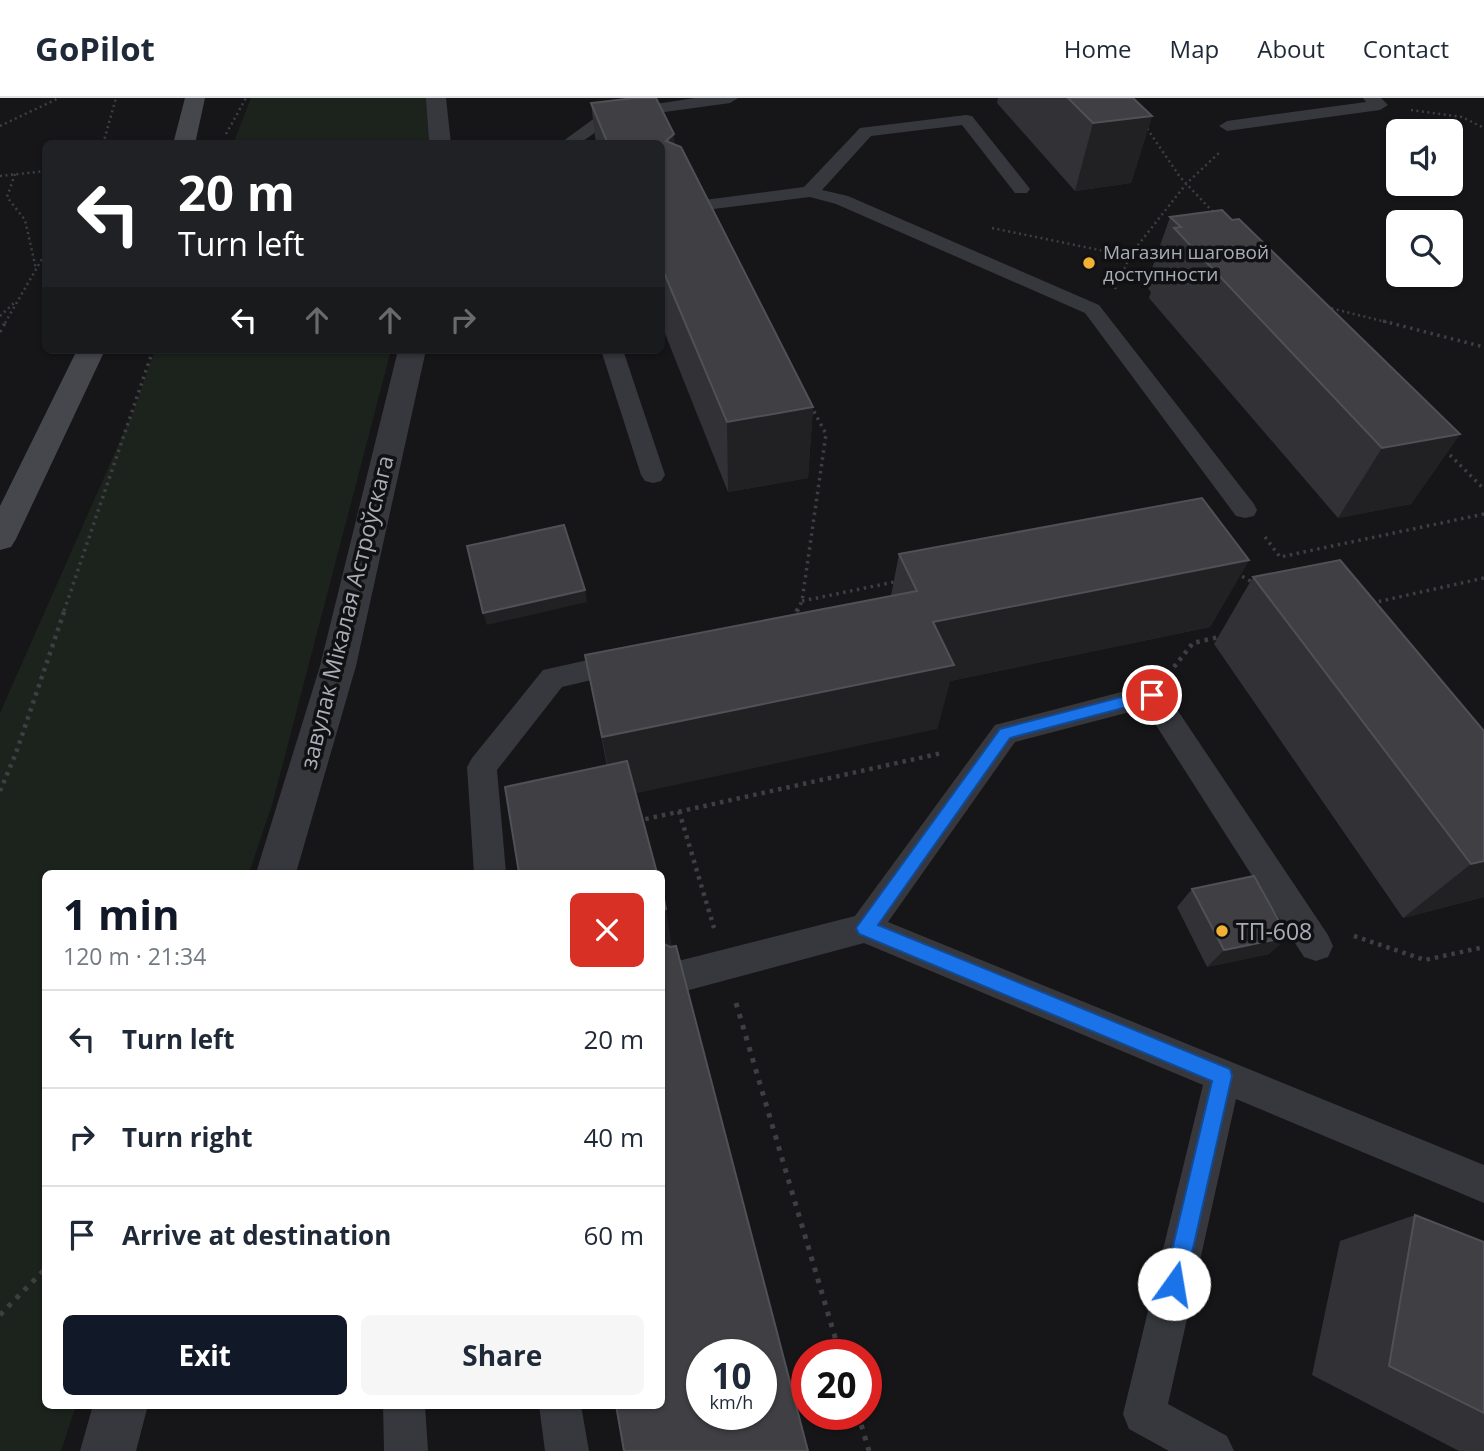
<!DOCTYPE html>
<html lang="en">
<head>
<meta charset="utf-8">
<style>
	:root { --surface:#fff; --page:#f6f6f7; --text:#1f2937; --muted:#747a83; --line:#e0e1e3; --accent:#111827 }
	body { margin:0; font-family:"Open Sans",sans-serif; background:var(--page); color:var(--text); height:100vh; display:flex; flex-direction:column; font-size:26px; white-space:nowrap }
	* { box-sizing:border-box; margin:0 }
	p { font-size:23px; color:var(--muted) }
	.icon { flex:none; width:38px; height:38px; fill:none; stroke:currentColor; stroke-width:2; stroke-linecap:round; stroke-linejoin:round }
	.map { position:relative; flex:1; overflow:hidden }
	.sheet { position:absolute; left:42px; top:772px; width:623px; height:539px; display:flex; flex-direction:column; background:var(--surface); border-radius:10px; box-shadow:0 2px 5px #0004 }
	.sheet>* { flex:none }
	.top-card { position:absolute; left:42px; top:42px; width:623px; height:214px; border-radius:10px; box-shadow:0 2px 5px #0004; background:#202124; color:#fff; overflow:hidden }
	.fabs { position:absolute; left:1386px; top:21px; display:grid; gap:14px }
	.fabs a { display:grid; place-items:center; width:77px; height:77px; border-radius:10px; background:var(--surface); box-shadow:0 2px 5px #0004; font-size:35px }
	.speed { position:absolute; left:686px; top:1241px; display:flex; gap:14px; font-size:35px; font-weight:700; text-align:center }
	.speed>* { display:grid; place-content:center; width:91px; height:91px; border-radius:50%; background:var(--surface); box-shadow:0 2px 5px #0004; line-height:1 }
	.speed small { font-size:18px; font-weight:400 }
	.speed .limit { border:10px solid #d22; background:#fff; color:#111 }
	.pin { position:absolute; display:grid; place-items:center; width:60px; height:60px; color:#fff; margin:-30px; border:4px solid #fff; border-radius:50%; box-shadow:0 2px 7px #0007 }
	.me { position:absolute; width:77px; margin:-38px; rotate:13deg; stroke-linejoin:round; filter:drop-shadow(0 0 5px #0008) }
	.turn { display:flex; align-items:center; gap:24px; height:147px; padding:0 21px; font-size:32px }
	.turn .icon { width:91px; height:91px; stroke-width:2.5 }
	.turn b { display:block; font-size:49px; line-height:60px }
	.lanes { display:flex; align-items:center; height:66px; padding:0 21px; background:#0003; justify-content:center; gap:35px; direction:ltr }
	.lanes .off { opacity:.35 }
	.round { display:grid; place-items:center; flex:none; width:74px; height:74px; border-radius:10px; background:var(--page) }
	.overview { display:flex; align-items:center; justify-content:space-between; height:119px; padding:0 21px }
	h1 { font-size:42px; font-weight:700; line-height:52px; color:var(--accent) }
	.button { display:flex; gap:14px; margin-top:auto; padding:14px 21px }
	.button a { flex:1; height:80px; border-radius:10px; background:var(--accent); color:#fff; font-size:28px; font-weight:700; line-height:80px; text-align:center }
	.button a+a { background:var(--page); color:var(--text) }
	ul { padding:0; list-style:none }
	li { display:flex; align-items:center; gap:21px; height:98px; padding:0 21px; border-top:2px solid var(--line) }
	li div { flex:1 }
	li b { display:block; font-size:26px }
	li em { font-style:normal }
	header { display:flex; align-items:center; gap:42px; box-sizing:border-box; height:98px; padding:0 35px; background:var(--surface); border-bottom:2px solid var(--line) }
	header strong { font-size:33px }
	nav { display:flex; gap:38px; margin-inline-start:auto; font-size:24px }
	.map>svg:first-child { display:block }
	.green { fill:#1c231d }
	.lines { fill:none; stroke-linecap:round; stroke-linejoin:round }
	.path-far3 { stroke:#3d3f44; stroke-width:2.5; stroke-dasharray:2 3.5; stroke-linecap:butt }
	.path-far2 { stroke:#3d3f44; stroke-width:3.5; stroke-dasharray:2.5 4.5; stroke-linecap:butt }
	.path-far1 { stroke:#3d3f44; stroke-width:4.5; stroke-dasharray:3.5 5; stroke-linecap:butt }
	.path { stroke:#3d3f44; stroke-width:5; stroke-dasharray:4.5 7; stroke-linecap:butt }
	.lane { fill:#37383d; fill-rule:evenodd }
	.street { fill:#37383d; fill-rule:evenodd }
	.secondary { fill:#45474d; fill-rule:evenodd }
	.wall { fill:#323236 }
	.shaded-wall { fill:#212124 }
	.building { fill:#3f3f44; stroke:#4f5156; stroke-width:2; fill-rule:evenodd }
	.route { fill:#1a73e8; stroke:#114b97; stroke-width:2 }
	.poi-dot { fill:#f2b134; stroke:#111113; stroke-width:2.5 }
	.labels { text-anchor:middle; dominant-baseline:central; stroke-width:7; stroke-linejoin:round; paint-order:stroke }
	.far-poi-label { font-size:19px; fill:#a8adb8; stroke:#111113; text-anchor:start }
	.street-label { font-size:23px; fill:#a8adb8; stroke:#111113 }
	.poi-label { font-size:23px; fill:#a8adb8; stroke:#111113; text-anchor:start }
</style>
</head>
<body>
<header>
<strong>GoPilot</strong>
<nav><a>Home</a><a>Map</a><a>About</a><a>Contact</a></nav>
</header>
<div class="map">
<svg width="1484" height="1353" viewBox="0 0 1484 1353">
	<rect width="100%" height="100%" fill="#161618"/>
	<!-- green -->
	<path class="green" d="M251 0H427L428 45 233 46Z
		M155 252H391L272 707 249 775H46V1307H76L61 1353H0V615L133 314Z"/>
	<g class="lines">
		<!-- path-far3 -->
		<path class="path-far3" d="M1411 12 1462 19 1484 30
			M1144 26 1180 79 1214 115
			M0 28 59 0
			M226 36 246 0
			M103 46 116 0
			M384 46 404 44
			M15 76 7 99 25 122 36 171
			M0 78 46 73
			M992 130 1158 164
			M1115 191 1131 156 1186 86 1220 54
			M1326 209 1390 225
			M0 218 14 205
			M5 225 46 154"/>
		<!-- path-far2 -->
		<path class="path-far2" d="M1383 223 1484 249
			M0 234 6 223
			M1445 352 1484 391
			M1265 439 1280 459 1484 416
			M1236 475 1256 486
			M802 503 899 483
			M1372 505 1484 480
			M64 513 153 252
			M797 513 802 503 826 336 810 306"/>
		<!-- path-far1 -->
		<path class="path-far1" d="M792 521 798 511
			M1174 569 1193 545 1223 538
			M0 693 16 655 65 511
			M679 713 714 830
			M637 723 942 655
			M1354 838 1425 862 1484 849"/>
		<!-- path -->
		<path class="path" d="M736 905 840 1256
			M0 1217 46 1170
			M858 1316 869 1353"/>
		<!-- lane -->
		<path class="lane" d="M695 0H738L730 5 614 21 579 46H559L603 14Z
			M1363 0H1381L1388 7 1380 12 1227 33 1219 28 1227 23 1366 4Z
			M966 17 972 18 1027 87 1030 91 1027 95H1015L962 27 871 38 822 92 848 98 1099 207 1254 406 1257 412 1254 418 1245 420 1236 418 1085 215 836 106 810 99 681 115 672 110 681 105 804 89 860 30Z
			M601 252H623L665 377 661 383 653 385 645 383 641 377Z
			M628 553 638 557 642 564 638 571 562 589 497 672 506 775H474L467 669 472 660 543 572Z
			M1152 586 1162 589 1328 837 1333 848 1328 859 1316 863 1304 859 1145 610 1015 644 888 824 1484 1067V1105L1236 1001 1168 1306 1227 1338 1234 1353H1169L1129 1331 1123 1316 1203 987 864 845 678 895 666 890 662 880 666 868 678 863 855 818 995 627Z
			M383 1307H425L428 1353H384Z
			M539 1307H581L589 1353H545Z"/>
		<!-- street -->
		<path class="street" d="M426 0H446L451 46H429Z
			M398 252H426L356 568 296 775H256L320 568Z
			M93 1307H148L136 1353H80Z"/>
		<!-- secondary -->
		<path class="secondary" d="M185 0H205L195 46H173Z
			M77 252H105L16 441 11 449 0 452V408Z"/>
	</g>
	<!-- wall -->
	<path class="wall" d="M998 0H1133L1152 18 1131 85 1075 93 997 5Z
		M591 5 675 47 813 309 808 380 728 394 662 228V46H596Z
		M1170 119 1460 336 1411 406 1338 420 1149 200 1151 194 1146 188Z
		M899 456 1249 462 1210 529 950 583 937 631 607 668 585 557 891 498Z
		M1253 479 1484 633V799L1403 820 1214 546Z
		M1192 791 1288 839 1269 856 1207 869 1177 809Z
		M1415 1117 1484 1144V1353H1459L1312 1277 1340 1143Z"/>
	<!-- shaded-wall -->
	<path class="shaded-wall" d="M1152 18 1131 85 1075 93 1093 25Z
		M674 36 678 104 666 43Z
		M813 309 808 380 728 394 727 324Z
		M1460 336 1411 406 1338 420 1382 350Z
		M1249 462 1210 529 950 583 937 631 614 700 602 639 933 524Z
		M585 492 587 504 487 527 483 515Z
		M1484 763V799L1403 820 1471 766Z
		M666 811 674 862 662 874V813Z
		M1288 839 1269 856 1207 869 1224 852Z"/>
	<!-- building -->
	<path class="building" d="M635 0H656L674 36 666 43 681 49 813 309 727 324 662 170V46H608L591 5Z
		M1068 0H1133L1152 18 1093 25Z
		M1222 112 1232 122 1239 121 1460 336 1382 350 1174 130 1181 129 1170 119Z
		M1202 400 1249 462 933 524 954 567 602 639 585 557 917 493 899 456Z
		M564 427 585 492 483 515 467 448Z
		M1340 462 1484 633V763L1471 766 1253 479Z
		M627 663 657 775H519L505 689Z
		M1254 778 1288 839 1224 852 1192 791Z
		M662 792 666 811 662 813Z
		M662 845 670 849 676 848 808 1353H624L616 1307H662ZM702 1256H761V1316H702Z
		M1415 1117 1484 1144V1315L1389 1268Z"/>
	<!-- route -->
	<path class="route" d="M1152 591 1157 592 1159 597 1157 601 1010 640 878 827 1230 971 1232 978 1185 1186 1182 1193 1174 1196 1167 1193 1164 1186 1212 983 859 836 856 830 1000 631Z"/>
	<!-- markers -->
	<g class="poi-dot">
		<circle cx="1089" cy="165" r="7"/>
		<circle cx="1222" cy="833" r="7"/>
	</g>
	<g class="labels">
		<!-- far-poi labels -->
		<g class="far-poi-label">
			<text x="1103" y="154">Магазин шаговой<tspan x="1103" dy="22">доступности</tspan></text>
		</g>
		<!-- street labels -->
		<g class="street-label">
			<text transform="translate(346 514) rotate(-76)">завулак Мікалая Астроўскага</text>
		</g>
		<!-- poi labels -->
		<g class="poi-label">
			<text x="1236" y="833">ТП-608</text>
		</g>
	</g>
</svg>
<div class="fabs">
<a><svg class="icon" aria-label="sound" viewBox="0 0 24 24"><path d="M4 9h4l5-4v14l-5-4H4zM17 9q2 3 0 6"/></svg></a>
<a><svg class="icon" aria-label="search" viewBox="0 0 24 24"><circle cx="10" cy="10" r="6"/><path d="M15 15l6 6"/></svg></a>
</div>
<div class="speed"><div>10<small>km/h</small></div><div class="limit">20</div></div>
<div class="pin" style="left:1152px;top:597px;background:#d93025"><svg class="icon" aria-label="arrive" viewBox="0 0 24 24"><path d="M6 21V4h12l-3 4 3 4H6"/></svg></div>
<svg class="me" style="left:1174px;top:1186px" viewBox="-20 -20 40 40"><circle r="19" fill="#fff"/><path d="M0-13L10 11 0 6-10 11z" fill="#1a73e8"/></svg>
<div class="top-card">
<div class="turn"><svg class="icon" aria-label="left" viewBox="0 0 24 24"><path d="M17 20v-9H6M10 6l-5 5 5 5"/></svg><div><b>20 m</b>Turn left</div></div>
<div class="lanes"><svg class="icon" aria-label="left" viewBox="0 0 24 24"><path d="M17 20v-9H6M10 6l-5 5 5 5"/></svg><svg class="icon off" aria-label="ahead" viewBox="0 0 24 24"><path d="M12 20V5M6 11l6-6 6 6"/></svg><svg class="icon off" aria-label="ahead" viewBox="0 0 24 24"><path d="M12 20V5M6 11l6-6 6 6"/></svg><svg class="icon off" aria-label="right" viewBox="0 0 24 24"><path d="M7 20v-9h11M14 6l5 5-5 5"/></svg></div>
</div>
<section class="sheet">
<div class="overview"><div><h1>1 min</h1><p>120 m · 21:34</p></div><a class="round" style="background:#d93025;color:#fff"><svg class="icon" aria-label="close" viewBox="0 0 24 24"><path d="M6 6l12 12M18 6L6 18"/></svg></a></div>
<ul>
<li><svg class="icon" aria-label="left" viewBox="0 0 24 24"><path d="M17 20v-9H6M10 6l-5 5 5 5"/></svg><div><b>Turn left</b></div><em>20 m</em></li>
<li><svg class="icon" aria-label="right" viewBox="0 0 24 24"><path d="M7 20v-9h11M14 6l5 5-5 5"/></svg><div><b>Turn right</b></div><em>40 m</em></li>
<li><svg class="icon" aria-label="arrive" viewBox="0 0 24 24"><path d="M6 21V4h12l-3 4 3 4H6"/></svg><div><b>Arrive at destination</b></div><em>60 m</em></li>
</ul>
<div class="button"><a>Exit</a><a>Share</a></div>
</section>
</div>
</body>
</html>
